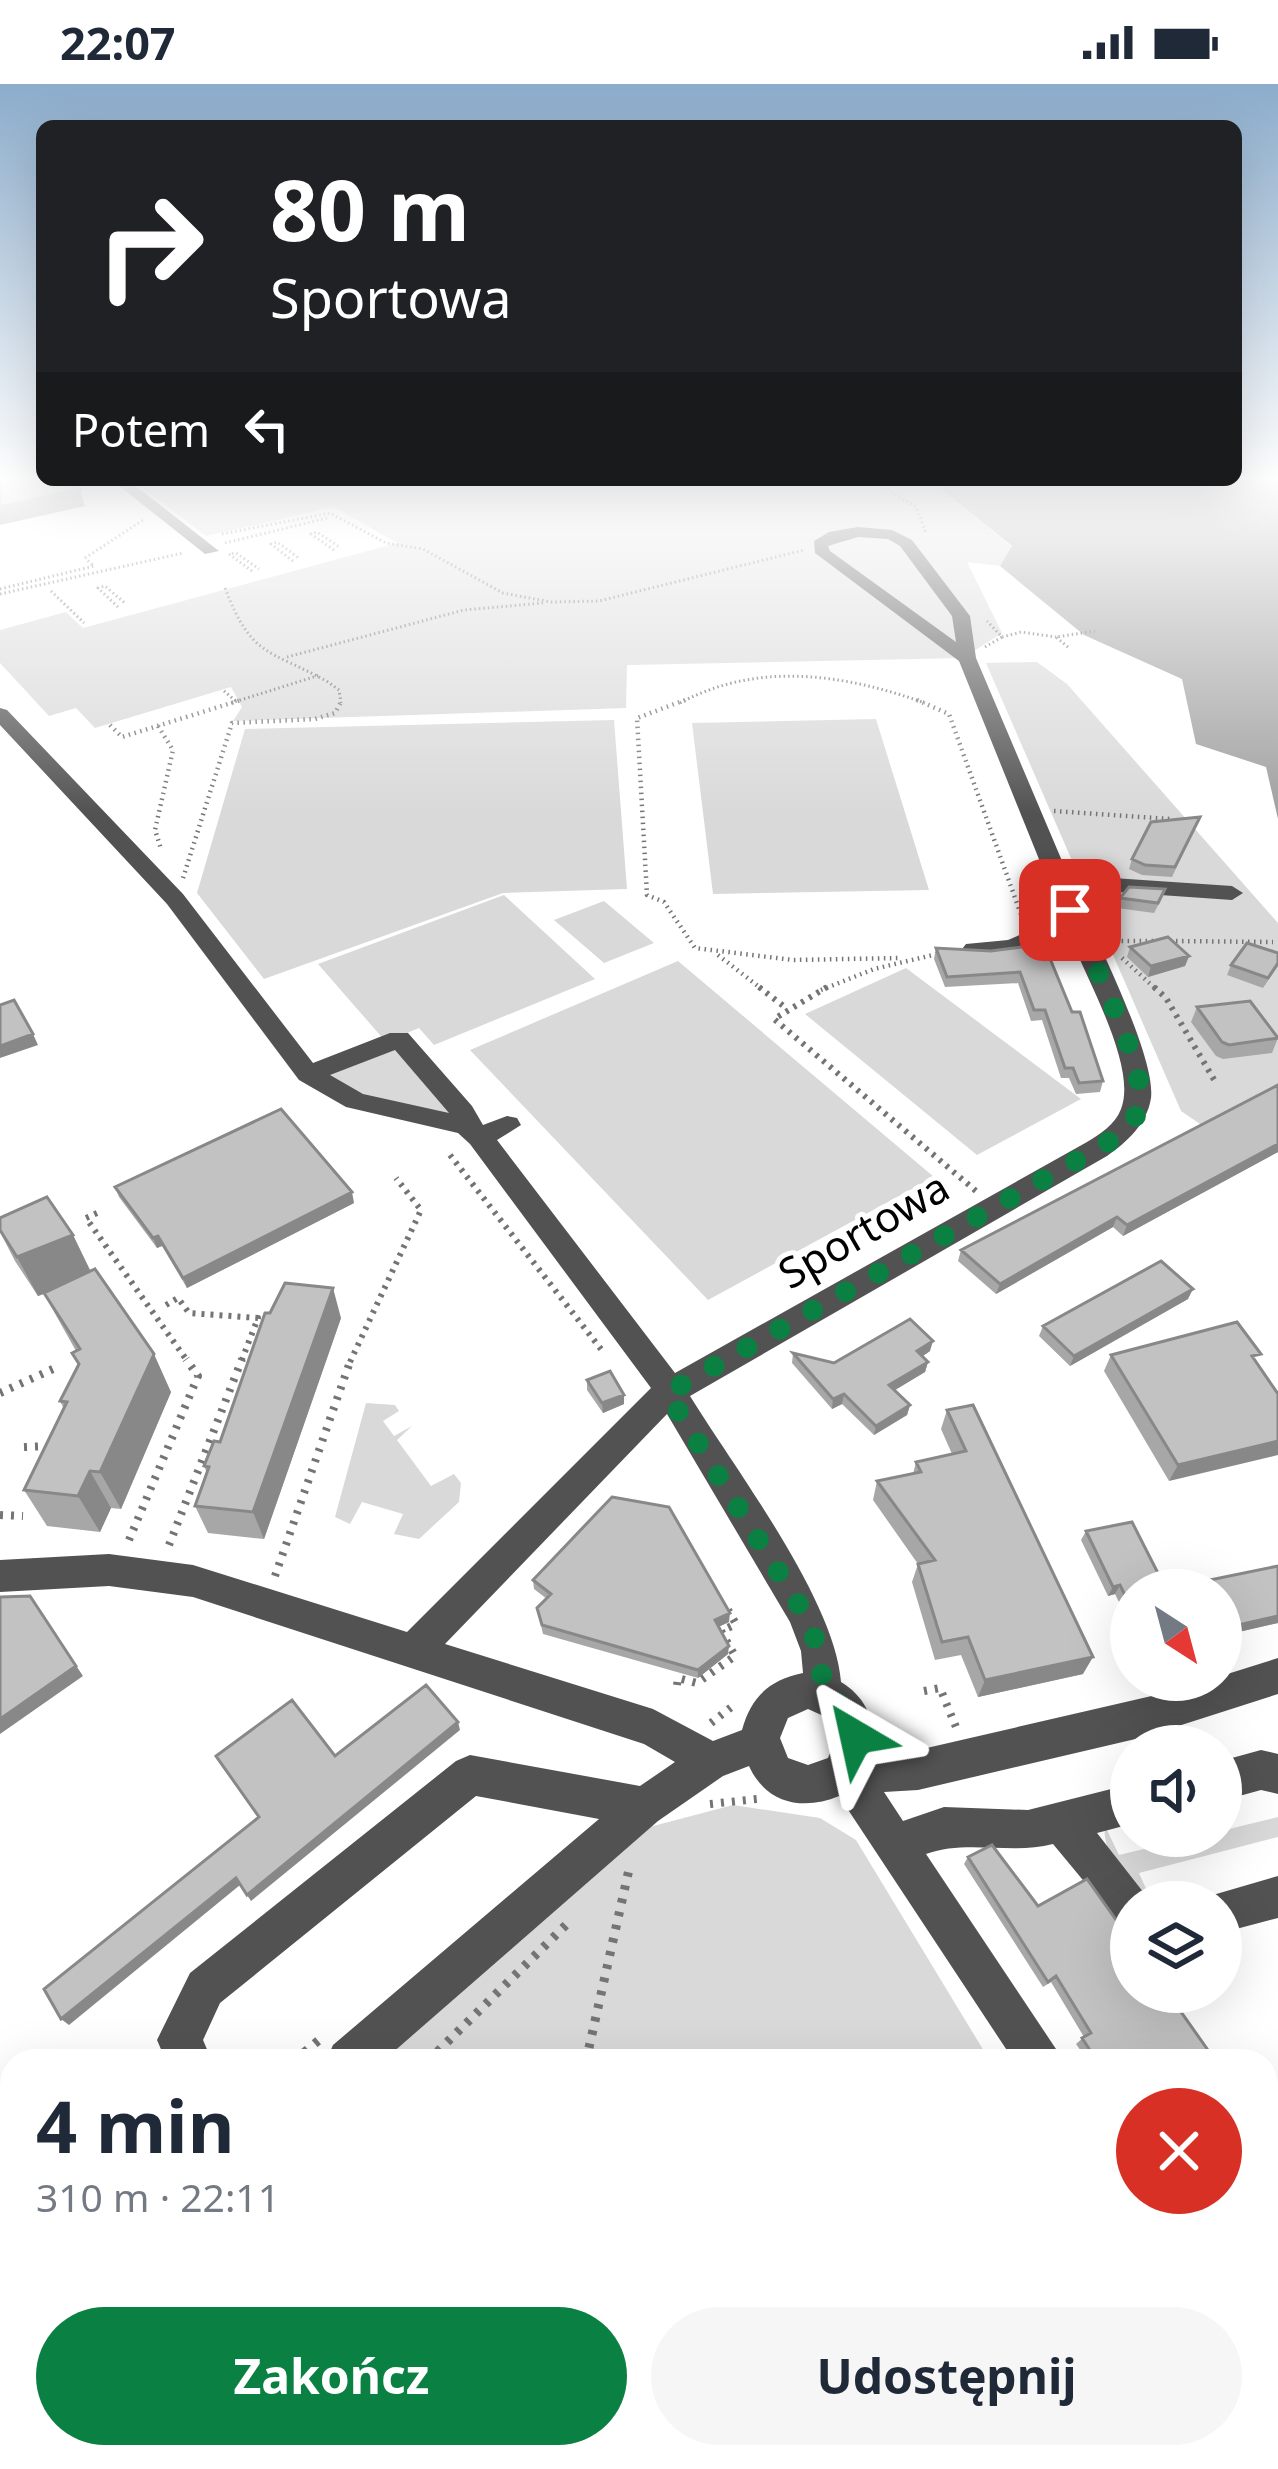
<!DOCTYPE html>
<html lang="pl">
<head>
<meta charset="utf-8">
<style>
	:root { --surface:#fff; --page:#f6f6f7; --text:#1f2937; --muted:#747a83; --accent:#0b8043 }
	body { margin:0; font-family:"Noto Sans",sans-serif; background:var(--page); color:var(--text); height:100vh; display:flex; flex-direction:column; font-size:45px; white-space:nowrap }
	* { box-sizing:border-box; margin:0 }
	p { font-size:39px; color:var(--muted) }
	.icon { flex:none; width:66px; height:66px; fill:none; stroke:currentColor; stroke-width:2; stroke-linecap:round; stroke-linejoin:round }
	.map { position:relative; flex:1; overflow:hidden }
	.sheet { position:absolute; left:0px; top:1965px; width:1278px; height:420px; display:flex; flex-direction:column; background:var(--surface); border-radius:36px 36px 0 0; box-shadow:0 12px 48px #0002 }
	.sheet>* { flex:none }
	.guide { position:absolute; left:36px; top:36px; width:1206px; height:366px; border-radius:18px; box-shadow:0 12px 48px #0002; background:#202124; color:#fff; overflow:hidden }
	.needle { width:78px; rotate:144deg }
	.tools { position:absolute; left:1110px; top:1485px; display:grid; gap:24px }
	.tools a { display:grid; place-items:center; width:132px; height:132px; border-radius:50%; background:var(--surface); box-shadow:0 12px 48px #0002; font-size:60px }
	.pin { position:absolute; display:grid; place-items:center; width:102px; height:102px; color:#fff; margin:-51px; border-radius:24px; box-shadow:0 6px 18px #0006 }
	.me { position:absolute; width:132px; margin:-66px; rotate:324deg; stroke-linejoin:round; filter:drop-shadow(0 0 9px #0008) }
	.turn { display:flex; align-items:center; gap:42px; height:252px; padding:0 36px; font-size:54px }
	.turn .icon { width:156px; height:156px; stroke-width:2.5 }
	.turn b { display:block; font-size:84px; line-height:102px }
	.then { display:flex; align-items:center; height:114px; padding:0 36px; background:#0003; gap:24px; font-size:45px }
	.round { display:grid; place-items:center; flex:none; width:126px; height:126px; border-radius:63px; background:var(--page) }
	.overview { display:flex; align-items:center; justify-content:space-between; height:204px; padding:0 36px }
	h1 { font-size:72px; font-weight:700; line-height:90px }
	.button { display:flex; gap:24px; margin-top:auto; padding:24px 36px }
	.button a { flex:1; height:138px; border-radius:72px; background:var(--accent); color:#fff; font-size:48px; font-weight:700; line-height:138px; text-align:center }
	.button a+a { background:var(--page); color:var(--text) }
	.status { display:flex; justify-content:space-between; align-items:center; height:84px; padding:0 60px; background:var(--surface); direction:ltr }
	.status svg { height:33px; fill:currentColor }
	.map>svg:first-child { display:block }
	.green { fill:#d9d9d9 }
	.water { fill:#a0a0a0 }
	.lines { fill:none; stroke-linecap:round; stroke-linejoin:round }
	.path-far4 { stroke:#747474; stroke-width:3; stroke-dasharray:1.5 3; stroke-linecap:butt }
	.path-far3 { stroke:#747474; stroke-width:4.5; stroke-dasharray:1.5 4.5; stroke-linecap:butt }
	.path-far2 { stroke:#747474; stroke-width:6; stroke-dasharray:3 6; stroke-linecap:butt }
	.path-far1 { stroke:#747474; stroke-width:8; stroke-dasharray:3 8; stroke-linecap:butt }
	.path { stroke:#747474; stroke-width:9; stroke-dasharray:4.5 9; stroke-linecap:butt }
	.minor { fill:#525252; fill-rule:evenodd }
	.wall { fill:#a7a7a7 }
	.shaded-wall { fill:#888 }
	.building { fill:#c2c2c2; stroke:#888; stroke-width:3 }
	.route { stroke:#0b8043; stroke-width:21; stroke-dasharray:0 37.8 }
	.labels { text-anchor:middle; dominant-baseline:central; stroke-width:10; stroke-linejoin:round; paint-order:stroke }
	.street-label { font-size:42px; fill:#000; stroke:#fff }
</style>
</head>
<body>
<div class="status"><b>22:07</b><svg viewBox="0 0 49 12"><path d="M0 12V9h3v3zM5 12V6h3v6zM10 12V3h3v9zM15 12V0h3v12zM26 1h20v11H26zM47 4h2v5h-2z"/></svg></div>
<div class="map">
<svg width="1278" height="2385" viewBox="0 0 1278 2385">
	<rect width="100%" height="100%" fill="#fff"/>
	<!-- green -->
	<path class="green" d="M132 396H930L1012 463 1000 482 967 478 1002 549 963 574 627 581 626 624 233 637 242 623 231 603 95 644 76 624 49 632 0 579V546L66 528 83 544 397 459 334 423 206 452Z
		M1037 578 1067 600 1278 839V1008L1203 1042 1181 1027 986 579Z
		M876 635 929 806 713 810 692 639Z
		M614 636 627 805 503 809 264 895 197 809 245 645Z
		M504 811 595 895 434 961 419 944 386 958 318 880Z
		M604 817 654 859 604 879 554 836Z
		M678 877 934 1093 708 1216 470 966Z
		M906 884 1081 1015 977 1071 805 930Z
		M399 955 467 1042 355 1017 308 990Z
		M366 1319 395 1321 399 1327 383 1337 394 1352 412 1342 397 1356 431 1402 454 1390 461 1399 459 1418 419 1455 394 1450 403 1430 362 1418 350 1440 335 1433Z
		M733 1721 820 1734 856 1756 990 1977H379L638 1746Z
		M1278 1733V1753L1139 1789 1152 1818C1131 1801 1101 1770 1105 1742L1119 1771 1198 1752H1221V1747Z
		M33 2373H651L642 2385H42Z"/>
	<!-- water -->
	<path class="water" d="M930 396H1278V735L1266 683 1196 660 1182 595 1084 551 1000 482 1012 462Z"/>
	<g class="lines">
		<!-- path-far4 -->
		<path class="path-far4" d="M872 396 916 423 926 449
			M222 450 330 429 386 459 423 465 503 509 551 518 599 517 804 466
			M225 459 327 434
			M334 466 311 450 317 448 341 464
			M85 474 143 436
			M293 477 271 460 277 458 300 475
			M252 487 229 470 236 469 259 485
			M225 504C252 574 267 564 328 598L339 606 341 619
			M0 505 94 482 86 475
			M51 507 84 539
			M0 510 183 469
			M118 523 98 504 105 502 126 520
			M1002 553 1021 548 1056 553
			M985 563 1002 553 987 537
			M1068 563 1056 553 1095 547
			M287 573 464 526 543 519
			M224 607 237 618
			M231 619 320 591
			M680 619C758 577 844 590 925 619"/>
		<!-- path-far3 -->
		<path class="path-far3" d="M685 616 637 634 647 811 664 818 695 864 793 876 901 874
			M917 616 949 630 1023 836
			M110 641 122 653 241 616
			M158 642 173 666 155 746 161 765
			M1054 727 1170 735
			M183 794 232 639 315 635 335 629 342 616
			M1170 857 1273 858
			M1117 862 1115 857H1157
			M718 871 763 906
			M1122 874 1157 906
			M821 906 874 885 937 870"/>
		<!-- path-far2 -->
		<path class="path-far2" d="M759 903 786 924
			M827 903 774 935 976 1107
			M1154 903 1166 914 1216 999
			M450 1071 604 1269
			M97 1129 86 1134 188 1278
			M166 1221 178 1214 189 1229 258 1234 241 1278
			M350 1278 421 1126 396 1094"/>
		<!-- path-far1 -->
		<path class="path-far1" d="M0 1309 55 1284
			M24 1363 50 1362
			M0 1431 23 1432
			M129 1456 198 1292 186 1275
			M169 1461 242 1275
			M275 1492 351 1275
			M677 1601 678 1594 697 1599 735 1572 721 1547 736 1540 728 1526
			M924 1607 940 1604 956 1643
			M711 1639 734 1621
			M710 1720 757 1715"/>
		<!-- path -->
		<path class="path" d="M294 1977 319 1956
			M428 1977 572 1835
			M586 1977 630 1781
			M1266 2020 1278 2013
			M0 2241 12 2230
			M1266 2262 1276 2276
			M0 2364 23 2385
			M543 2373 549 2385
			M1177 2373 1185 2385
			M1222 2373 1230 2385
			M28 2385 40 2373
			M494 2385 497 2373
			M742 2385 751 2373"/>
		<!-- minor -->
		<path class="minor" d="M112 396H128L219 467 205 470Z
			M858 443 892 446 912 456 970 532 976 574 1068 791 1232 802 1243 809 1232 816 1074 805C1093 850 1156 971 1151 1014 1147 1040 1127 1058 1107 1072L690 1312C735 1385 835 1516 841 1598 865 1612 877 1638 874 1666H918L1221 1596V1592L1278 1574V1610L1144 1653 918 1706 884 1708 903 1737 944 1723 1028 1726 1131 1700V1740L1097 1749 1151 1818H1131V1842L1116 1836 1053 1760C1011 1771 966 1755 926 1770L1064 1977H1014L839 1712C804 1727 766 1720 749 1682L723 1692 658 1737 383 1977H326L333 1961 599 1735 476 1712 220 1919 203 1956 212 1977H166L157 1956 190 1889 456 1677 470 1671 640 1702 675 1678 644 1660 193 1513 109 1502 0 1508V1476L109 1470 193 1481 407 1548 651 1304 470 1060 458 1049 346 1023 299 996 167 820 0 641V624L7 626 183 810 313 979 390 949H408L472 1022 483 1041 507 1032 517 1034 521 1041 497 1056 675 1289 1087 1058C1100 1050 1115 1041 1121 1025 1137 985 1090 901 1074 862 1062 861 1046 857 1035 861 1013 867 982 882 962 865L966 860 1008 856 1034 845 1068 847 959 577 815 469 814 457 829 448ZM858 453 888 455 900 462 952 532 956 558 830 467 828 462ZM395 966 449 1029 363 1010 330 991ZM667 1330 790 1538 801 1567 803 1589C769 1596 751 1613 742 1646L713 1657 653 1625 445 1560ZM808 1625 828 1634 836 1654 828 1674 808 1681 788 1674 780 1654 788 1634Z
			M1261 1666 1278 1670V1710L1261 1706 1221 1717V1677Z
			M1278 1792V1834L1221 1849V1818H1204L1206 1813Z
			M12 2256V2314L0 2319V2261Z
			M1266 2287 1278 2292V2357L1266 2352Z"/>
	</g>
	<!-- wall -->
	<path class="wall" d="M1200 733 1172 793 1142 791 1129 785 1132 775Z
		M1120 814 1161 816 1154 829 1117 824Z
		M1130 863 1189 872 1185 882 1148 893 1127 873Z
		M936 864 991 867 1072 928 1103 997 1100 1008 1076 1010 1069 994H1061L1042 936 1031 937 1018 899 945 903 934 875Z
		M1231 881 1278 882 1263 904 1227 891Z
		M1197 923 1278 954 1272 969 1223 975 1216 972 1191 938Z
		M1278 1001V1068L1123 1152 1113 1143 996 1210 958 1177 961 1166Z
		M115 1103 354 1119 187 1204 162 1162 157 1164 119 1113Z
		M0 1134 73 1151 90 1187 171 1308 121 1425 111 1424 100 1448 47 1442 24 1406 64 1325 60 1317 79 1281 76 1267 44 1210 38 1212 15 1177 0 1148Z
		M1188 1215 1070 1282 1039 1252 1043 1242Z
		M341 1234 264 1455 208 1449 195 1422 207 1389 204 1382 220 1358Z
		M930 1267 923 1272 928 1278 925 1288 894 1306 910 1321 907 1331 874 1351 842 1320 832 1325 792 1279 793 1269 834 1279Z
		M1111 1271 1256 1278 1169 1397 1104 1287Z
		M587 1296 624 1320 603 1329 587 1306Z
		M947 1326 1083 1590 978 1613 961 1571 935 1576 912 1498 918 1480 873 1416 877 1397 913 1390 916 1378 952 1370 941 1345Z
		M1132 1438 1166 1505 1278 1482V1539L1221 1552V1506H1131V1542L1115 1510 1108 1512 1081 1456 1086 1447Z
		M533 1496 729 1538 718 1543 728 1570 698 1594 543 1550 537 1524 547 1515 534 1505Z
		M968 1773 1038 1822 1198 1977H1088L1076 1960 1084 1953 1051 1898 1043 1903 964 1780Z
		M1278 2114V2245L1274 2246 1266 2233V2121Z
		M908 2373H1048L1049 2376 1053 2373H1170L1177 2385H893Z"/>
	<!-- shaded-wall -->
	<path class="shaded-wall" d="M80 405 85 422 0 441V423Z
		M1189 872 1185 882 1148 893 1151 882Z
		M33 950 38 961 0 974V962Z
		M1278 1060V1068L1123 1152 1127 1141Z
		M352 1108 354 1119 187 1204 183 1194Z
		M1117 1133 1113 1143 996 1210 1000 1200Z
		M73 1151 92 1190 38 1212 17 1173Z
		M158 1152 162 1162 157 1164 153 1154Z
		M333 1204 341 1234 264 1455 253 1428Z
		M1193 1205 1188 1215 1070 1282 1074 1272Z
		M933 1257 930 1267 915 1277 917 1267Z
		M154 1270 171 1308 121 1425 100 1388Z
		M928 1278 925 1288 887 1311 889 1301Z
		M844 1310 842 1320 832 1325 833 1315Z
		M624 1311V1320L603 1329 602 1319Z
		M910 1321 907 1331 874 1351 876 1342Z
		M1278 1357V1371L1169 1397 1178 1381Z
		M90 1387 111 1424 100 1448 78 1412Z
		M1120 1501 1115 1510 1108 1512 1113 1503Z
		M30 1512 83 1592 0 1650V1634Z
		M730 1529 729 1538 714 1545 715 1536Z
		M1278 1532V1539L1221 1552V1545Z
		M729 1562 728 1570 698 1594V1586Z
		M1093 1573 1083 1590 978 1613 985 1596Z
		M458 1638 460 1646 251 1817 247 1811Z
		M236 1794 240 1801 69 1941 61 1935Z"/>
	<!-- building -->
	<path class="building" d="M0 396H69L80 405 0 423Z
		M1200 733 1175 783 1145 781 1132 775 1151 738Z
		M1129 803 1165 805 1158 819 1120 814Z
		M1168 853 1189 872 1151 882 1130 863Z
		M1247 859 1278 869V879L1268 894 1231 881Z
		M1044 860 1072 928H1080L1103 997 1079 999 1073 984H1065L1045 926H1034L1020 888 947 893 936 864 991 867Z
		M14 916 33 950 0 962V921Z
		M1250 917 1278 954 1229 961 1222 958 1197 923Z
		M1278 1001V1060L1127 1141 1117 1133 1000 1200 961 1166Z
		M281 1025 352 1108 183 1194 158 1152 153 1154 115 1103Z
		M47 1113 73 1151 17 1173 0 1146V1134Z
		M1161 1177 1193 1205 1074 1272 1043 1242Z
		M95 1185 154 1270 100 1388 90 1387 78 1412 24 1406 67 1318 60 1317 79 1280 72 1269 80 1265 44 1209Z
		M285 1199 333 1204 253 1428 195 1422 209 1383 204 1382 214 1357 220 1358 265 1229H270Z
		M910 1235 933 1257 917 1267 928 1278 889 1301 910 1321 876 1342 844 1310 833 1315 793 1269 834 1279Z
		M1237 1238 1261 1270 1252 1272 1278 1310V1357L1178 1381 1111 1271Z
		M610 1287 624 1311 602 1319 587 1296Z
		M973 1321 1093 1573 985 1596 968 1553 942 1558 918 1480 935 1476 877 1397 921 1388 916 1378 966 1367 947 1326Z
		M612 1413 669 1423 730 1529 715 1536 729 1562 698 1586 542 1541 537 1524 551 1510 533 1496Z
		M1132 1438 1166 1505 1278 1482V1532L1221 1545V1506H1131V1523L1120 1501 1113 1503 1086 1447Z
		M30 1512 76 1582 0 1635V1513Z
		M426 1601 458 1638 247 1811 236 1794 61 1935 44 1905 259 1733 216 1672 292 1616 335 1672Z
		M992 1761 1038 1822 1087 1795 1131 1857V1908H1167L1210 1969 1197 1977H1097L1082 1954 1091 1949 1056 1892 1048 1898 968 1773Z
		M1278 2127V2160L1266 2141V2135Z
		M934 2373H1048L1054 2385H919Z
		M1091 2373H1170L1177 2385H1079L1078 2384Z"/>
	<!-- sky -->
	<linearGradient id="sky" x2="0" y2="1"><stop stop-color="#8baccb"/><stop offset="0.54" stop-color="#fff"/><stop offset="1" stop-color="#fff" stop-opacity="0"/></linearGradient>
	<rect width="1278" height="730" fill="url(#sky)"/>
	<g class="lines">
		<!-- route -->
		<path class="route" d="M856 1653 839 1620 823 1610 820 1567 804 1529 667 1309 1097 1065C1115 1054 1136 1042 1140 1019 1146 979 1087 867 1070 826"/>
	</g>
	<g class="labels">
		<!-- street labels -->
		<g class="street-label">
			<text transform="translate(863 1145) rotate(-30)">Sportowa</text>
		</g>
	</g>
</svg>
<div class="tools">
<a><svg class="needle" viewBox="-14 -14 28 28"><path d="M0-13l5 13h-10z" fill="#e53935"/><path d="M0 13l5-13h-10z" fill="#747a83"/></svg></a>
<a><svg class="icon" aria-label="sound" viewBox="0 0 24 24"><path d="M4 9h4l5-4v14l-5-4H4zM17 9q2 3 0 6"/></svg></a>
<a><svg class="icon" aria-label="layers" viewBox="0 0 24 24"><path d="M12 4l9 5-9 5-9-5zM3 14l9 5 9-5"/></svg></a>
</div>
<div class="pin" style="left:1070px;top:826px;background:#d93025"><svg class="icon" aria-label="arrive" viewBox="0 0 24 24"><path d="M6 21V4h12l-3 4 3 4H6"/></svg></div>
<svg class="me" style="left:856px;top:1653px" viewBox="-20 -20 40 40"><path d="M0-17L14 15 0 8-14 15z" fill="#0b8043" stroke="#fff" stroke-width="4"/></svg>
<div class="guide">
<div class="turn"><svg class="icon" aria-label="right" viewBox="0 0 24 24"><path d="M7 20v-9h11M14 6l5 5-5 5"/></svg><div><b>80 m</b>Sportowa</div></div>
<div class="then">Potem<svg class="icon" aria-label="left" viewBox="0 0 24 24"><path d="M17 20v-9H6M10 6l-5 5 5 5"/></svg></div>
</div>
<section class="sheet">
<div class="overview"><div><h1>4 min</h1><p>310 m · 22:11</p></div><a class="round" style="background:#d93025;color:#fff"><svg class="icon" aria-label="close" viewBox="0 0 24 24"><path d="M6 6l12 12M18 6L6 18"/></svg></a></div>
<div class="button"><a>Zakończ</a><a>Udostępnij</a></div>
</section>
</div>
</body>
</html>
